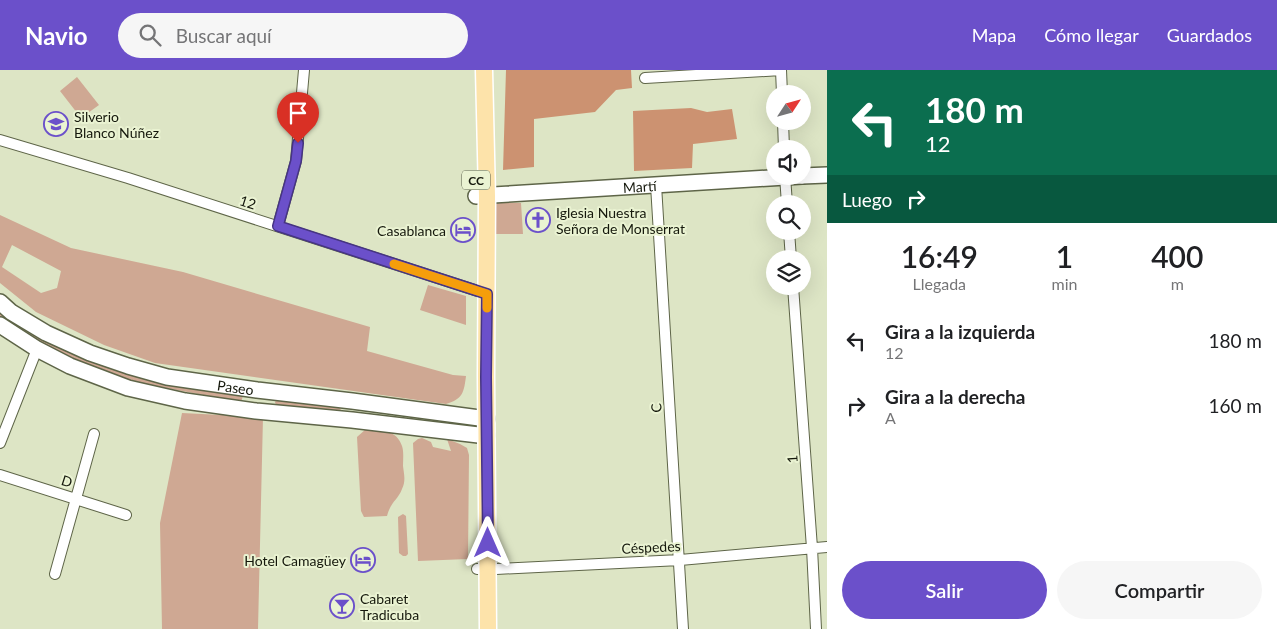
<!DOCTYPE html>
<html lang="es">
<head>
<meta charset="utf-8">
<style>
	:root { --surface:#fff; --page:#f6f6f6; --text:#202124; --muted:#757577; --accent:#6b50ca }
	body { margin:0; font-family:Lato,sans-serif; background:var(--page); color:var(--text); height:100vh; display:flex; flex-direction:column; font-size:19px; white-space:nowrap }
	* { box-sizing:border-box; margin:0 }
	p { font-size:16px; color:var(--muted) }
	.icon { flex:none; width:28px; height:28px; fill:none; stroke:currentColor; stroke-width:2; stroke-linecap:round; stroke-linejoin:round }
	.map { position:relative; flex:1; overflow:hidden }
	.drawer { display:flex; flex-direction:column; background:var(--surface); width:450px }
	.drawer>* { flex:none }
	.top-card { background:#0b6e4f; color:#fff; overflow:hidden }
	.needle { width:32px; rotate:54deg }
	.controls { position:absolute; left:766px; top:15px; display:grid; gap:10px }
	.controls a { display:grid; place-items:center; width:45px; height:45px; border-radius:50%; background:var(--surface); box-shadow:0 5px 20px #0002; font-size:25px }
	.pin { position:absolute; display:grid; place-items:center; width:42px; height:42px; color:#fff; margin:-51px -21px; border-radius:50% 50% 50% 0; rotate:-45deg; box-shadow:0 0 5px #0007 }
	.pin .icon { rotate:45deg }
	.me { position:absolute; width:55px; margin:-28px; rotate:0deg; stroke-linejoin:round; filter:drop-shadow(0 0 4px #0008) }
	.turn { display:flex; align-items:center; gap:18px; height:105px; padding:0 15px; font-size:22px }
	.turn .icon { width:65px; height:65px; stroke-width:2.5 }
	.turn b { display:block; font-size:35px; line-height:42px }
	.then { display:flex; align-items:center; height:48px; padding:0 15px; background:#0003; gap:10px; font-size:19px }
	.eta { display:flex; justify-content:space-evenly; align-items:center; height:85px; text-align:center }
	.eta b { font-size:30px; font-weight:600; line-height:35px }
	.action { display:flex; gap:10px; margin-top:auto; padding:10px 15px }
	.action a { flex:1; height:58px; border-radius:30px; background:var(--accent); color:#fff; font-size:20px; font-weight:600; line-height:58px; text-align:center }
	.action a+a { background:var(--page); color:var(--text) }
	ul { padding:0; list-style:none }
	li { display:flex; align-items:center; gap:15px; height:65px; padding:0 15px }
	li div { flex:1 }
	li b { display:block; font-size:19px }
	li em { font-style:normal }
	header { display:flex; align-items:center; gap:30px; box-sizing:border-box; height:70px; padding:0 25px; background:var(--accent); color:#fff }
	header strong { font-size:24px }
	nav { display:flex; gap:28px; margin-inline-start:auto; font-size:18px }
	.search { width:350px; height:45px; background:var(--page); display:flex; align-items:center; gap:12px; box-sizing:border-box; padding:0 18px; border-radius:28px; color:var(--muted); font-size:19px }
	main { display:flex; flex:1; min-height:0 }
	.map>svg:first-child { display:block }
	.green { fill:#cfa893; fill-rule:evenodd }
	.forest { fill:#cc9271 }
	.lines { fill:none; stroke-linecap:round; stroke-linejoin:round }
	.street-casing { stroke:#5e6548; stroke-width:12 }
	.secondary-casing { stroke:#5e6548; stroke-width:18 }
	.primary-casing { stroke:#fff; stroke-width:19 }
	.street { stroke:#fff; stroke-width:10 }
	.secondary { stroke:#fff; stroke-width:15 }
	.primary { stroke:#fde3aa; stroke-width:16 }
	.route-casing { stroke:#463483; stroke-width:12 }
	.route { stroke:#6b50ca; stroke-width:9 }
	.slow { stroke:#f59e0b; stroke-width:9 }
	.labels { text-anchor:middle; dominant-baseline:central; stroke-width:4; stroke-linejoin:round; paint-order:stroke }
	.shield { fill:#eaf3d2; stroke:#555a47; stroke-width:1 }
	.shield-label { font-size:12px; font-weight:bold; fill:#15180c }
	.poi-label { font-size:14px; fill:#15180c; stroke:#eaf3d2; text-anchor:start }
	.street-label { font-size:14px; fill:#15180c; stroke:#eaf3d2 }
</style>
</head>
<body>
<header>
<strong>Navio</strong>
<div class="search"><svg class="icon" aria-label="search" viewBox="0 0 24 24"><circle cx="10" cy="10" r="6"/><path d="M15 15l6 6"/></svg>Buscar aquí</div>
<nav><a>Mapa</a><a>Cómo llegar</a><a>Guardados</a></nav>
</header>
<main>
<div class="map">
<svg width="827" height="559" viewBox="0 0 827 559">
	<rect width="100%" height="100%" fill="#dde5c5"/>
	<!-- green -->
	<path class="green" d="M77 7 99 35 81 48 60 21Z
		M495 132 521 133 523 164H495Z
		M0 145 71 178 183 202 370 257 367 281 453 305 466 306C464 322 463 329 446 334L155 293 104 275 36 242 0 213ZM12 175 61 201 57 218 41 223 2 197Z
		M428 215 466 226V255L420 240Z
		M0 239 42 268 239 324 243 326 241 332 150 315 124 308 84 294 48 279 0 248Z
		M276 329 339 337 341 340 340 342 338 343 277 335 275 333Z
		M182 343 263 347 258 559H162L160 453Z
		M366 359C380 359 397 360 402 376 404 382 403 390 403 396 404 404 406 411 402 419 398 430 391 431 387 446L364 447 361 441 357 367Z
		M422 368 431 372 433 377 451 381 447 369 460 374 467 378 469 385 468 489 418 491 413 373 418 369Z
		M403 444 406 446 408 484 406 486H403L399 483 398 447Z"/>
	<!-- forest -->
	<path class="forest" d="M506 0H631L632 18 616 20 595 42 534 49V97L503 100Z
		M691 38 707 42 732 39 737 69 693 74 692 98 634 101 633 41Z"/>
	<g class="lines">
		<defs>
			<path id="street" d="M781 0 782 24
				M645 8 781 0
				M783 51 784 79
				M0 70 128 108 487 224
				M785 106 787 134
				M656 115 683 559
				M278 156 296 91 304 0
				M789 161 791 189
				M793 216 812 478 816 559
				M0 373 37 279
				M0 405 126 445
				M477 499H496L680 490 827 477
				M55 504 94 364"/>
			<g id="secondary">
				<path d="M802 106 827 105"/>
				<path id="s1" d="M476 126 802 106"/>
				<path id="s2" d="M0 232 11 242 46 263 90 283 128 296 167 307 257 320 352 331 487 349"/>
				<path d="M0 255 37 279 70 296 128 318 185 331 256 341 352 350 487 366"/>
			</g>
			<path id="primary" d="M484 0 487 126 486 307 488 559"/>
		</defs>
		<!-- street casing -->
		<use href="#street" class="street-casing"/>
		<!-- secondary casing -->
		<use href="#secondary" class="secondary-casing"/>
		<!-- primary casing -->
		<use href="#primary" class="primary-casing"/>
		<!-- street -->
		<use href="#street" class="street"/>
		<!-- secondary -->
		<use href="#secondary" class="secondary"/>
		<!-- primary -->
		<use href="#primary" class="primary"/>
	</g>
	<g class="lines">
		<defs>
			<path id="route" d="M298 73 296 91 278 156 487 224 486 307 488 473"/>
		</defs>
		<!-- route casing -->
		<use href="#route" class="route-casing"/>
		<!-- route -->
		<use href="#route" class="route"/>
		<!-- slow -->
		<path class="slow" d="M394 194 487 224V238"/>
	</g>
	<!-- icons -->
	<defs>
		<symbol id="school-ring" viewBox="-11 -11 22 22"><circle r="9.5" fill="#eaf3d2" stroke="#6b50ca" stroke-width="1.5"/><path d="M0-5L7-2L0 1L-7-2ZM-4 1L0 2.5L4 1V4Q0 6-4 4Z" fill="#6b50ca"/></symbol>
		<symbol id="church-ring" viewBox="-11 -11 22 22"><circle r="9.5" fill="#eaf3d2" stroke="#6b50ca" stroke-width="1.5"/><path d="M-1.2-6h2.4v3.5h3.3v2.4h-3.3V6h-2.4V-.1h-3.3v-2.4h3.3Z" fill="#6b50ca"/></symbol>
		<symbol id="hotel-ring" viewBox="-11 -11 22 22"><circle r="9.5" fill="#eaf3d2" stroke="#6b50ca" stroke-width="1.5"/><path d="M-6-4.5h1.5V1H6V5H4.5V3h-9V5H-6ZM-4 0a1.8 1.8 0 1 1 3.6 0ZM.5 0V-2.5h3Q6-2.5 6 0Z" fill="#6b50ca"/></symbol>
		<symbol id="bar-ring" viewBox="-11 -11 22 22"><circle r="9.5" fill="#eaf3d2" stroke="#6b50ca" stroke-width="1.5"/><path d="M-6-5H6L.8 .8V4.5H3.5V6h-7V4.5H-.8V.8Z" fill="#6b50ca"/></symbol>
	</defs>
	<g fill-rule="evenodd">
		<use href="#school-ring" x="42" y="40" width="28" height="28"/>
		<use href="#church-ring" x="524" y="136" width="28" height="28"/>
		<use href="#hotel-ring" x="449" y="146" width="28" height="28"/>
		<use href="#hotel-ring" x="349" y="476" width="28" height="28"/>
		<use href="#bar-ring" x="328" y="522" width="28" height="28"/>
	</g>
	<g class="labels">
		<!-- shield labels -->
		<rect class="shield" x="462" y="100.5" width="28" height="19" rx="4"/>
		<g class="shield-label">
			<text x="476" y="110">CC</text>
		</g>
		<!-- poi labels -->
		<g class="poi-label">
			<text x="74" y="46">Silverio<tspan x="74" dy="16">Blanco Núñez</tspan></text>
			<text x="556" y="142">Iglesia Nuestra<tspan x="556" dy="16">Señora de Monserrat</tspan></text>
			<text x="446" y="160" text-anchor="end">Casablanca</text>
			<text x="346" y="490" text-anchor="end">Hotel Camagüey</text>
			<text x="360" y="528">Cabaret<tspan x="360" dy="16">Tradicuba</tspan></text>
		</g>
		<!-- street labels -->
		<g class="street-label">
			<text stroke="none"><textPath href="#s1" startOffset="164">Martí</textPath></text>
			<text transform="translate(248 132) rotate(18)">12</text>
			<text stroke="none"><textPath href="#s2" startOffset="254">Paseo</textPath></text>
			<text transform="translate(656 338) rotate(-94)">C</text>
			<text transform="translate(792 389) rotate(-94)">1</text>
			<text transform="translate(67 411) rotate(18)">D</text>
			<text transform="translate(651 477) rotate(-3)">Céspedes</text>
		</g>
	</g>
</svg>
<div class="controls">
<a><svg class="needle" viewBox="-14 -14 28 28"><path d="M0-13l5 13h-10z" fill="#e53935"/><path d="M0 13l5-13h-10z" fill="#757577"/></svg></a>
<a><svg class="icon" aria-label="sound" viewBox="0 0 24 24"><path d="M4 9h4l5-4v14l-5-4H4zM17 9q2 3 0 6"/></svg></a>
<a><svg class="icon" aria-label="search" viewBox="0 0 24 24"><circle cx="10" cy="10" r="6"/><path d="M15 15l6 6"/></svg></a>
<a><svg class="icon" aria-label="layers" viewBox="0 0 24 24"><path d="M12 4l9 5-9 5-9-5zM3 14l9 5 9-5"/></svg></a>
</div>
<div class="pin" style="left:298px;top:73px;background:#d93025"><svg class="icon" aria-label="arrive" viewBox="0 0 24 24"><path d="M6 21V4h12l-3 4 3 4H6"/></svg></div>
<svg class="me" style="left:488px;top:473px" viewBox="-20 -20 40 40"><path d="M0-17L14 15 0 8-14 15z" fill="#6b50ca" stroke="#fff" stroke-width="4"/></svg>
</div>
<section class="drawer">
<div class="top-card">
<div class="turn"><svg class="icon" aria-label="left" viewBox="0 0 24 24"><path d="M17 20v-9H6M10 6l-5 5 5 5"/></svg><div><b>180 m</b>12</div></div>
<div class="then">Luego<svg class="icon" aria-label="right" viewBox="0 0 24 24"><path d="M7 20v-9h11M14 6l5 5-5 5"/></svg></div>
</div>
<div class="eta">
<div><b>16:49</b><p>Llegada</p></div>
<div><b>1</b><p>min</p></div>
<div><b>400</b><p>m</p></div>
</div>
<ul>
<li><svg class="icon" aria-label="left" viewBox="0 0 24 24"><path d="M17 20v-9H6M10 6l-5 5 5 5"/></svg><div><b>Gira a la izquierda</b><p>12</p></div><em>180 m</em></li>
<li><svg class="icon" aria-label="right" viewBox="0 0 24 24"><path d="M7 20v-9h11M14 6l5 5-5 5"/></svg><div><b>Gira a la derecha</b><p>A</p></div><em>160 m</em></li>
</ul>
<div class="action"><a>Salir</a><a>Compartir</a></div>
</section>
</main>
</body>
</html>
